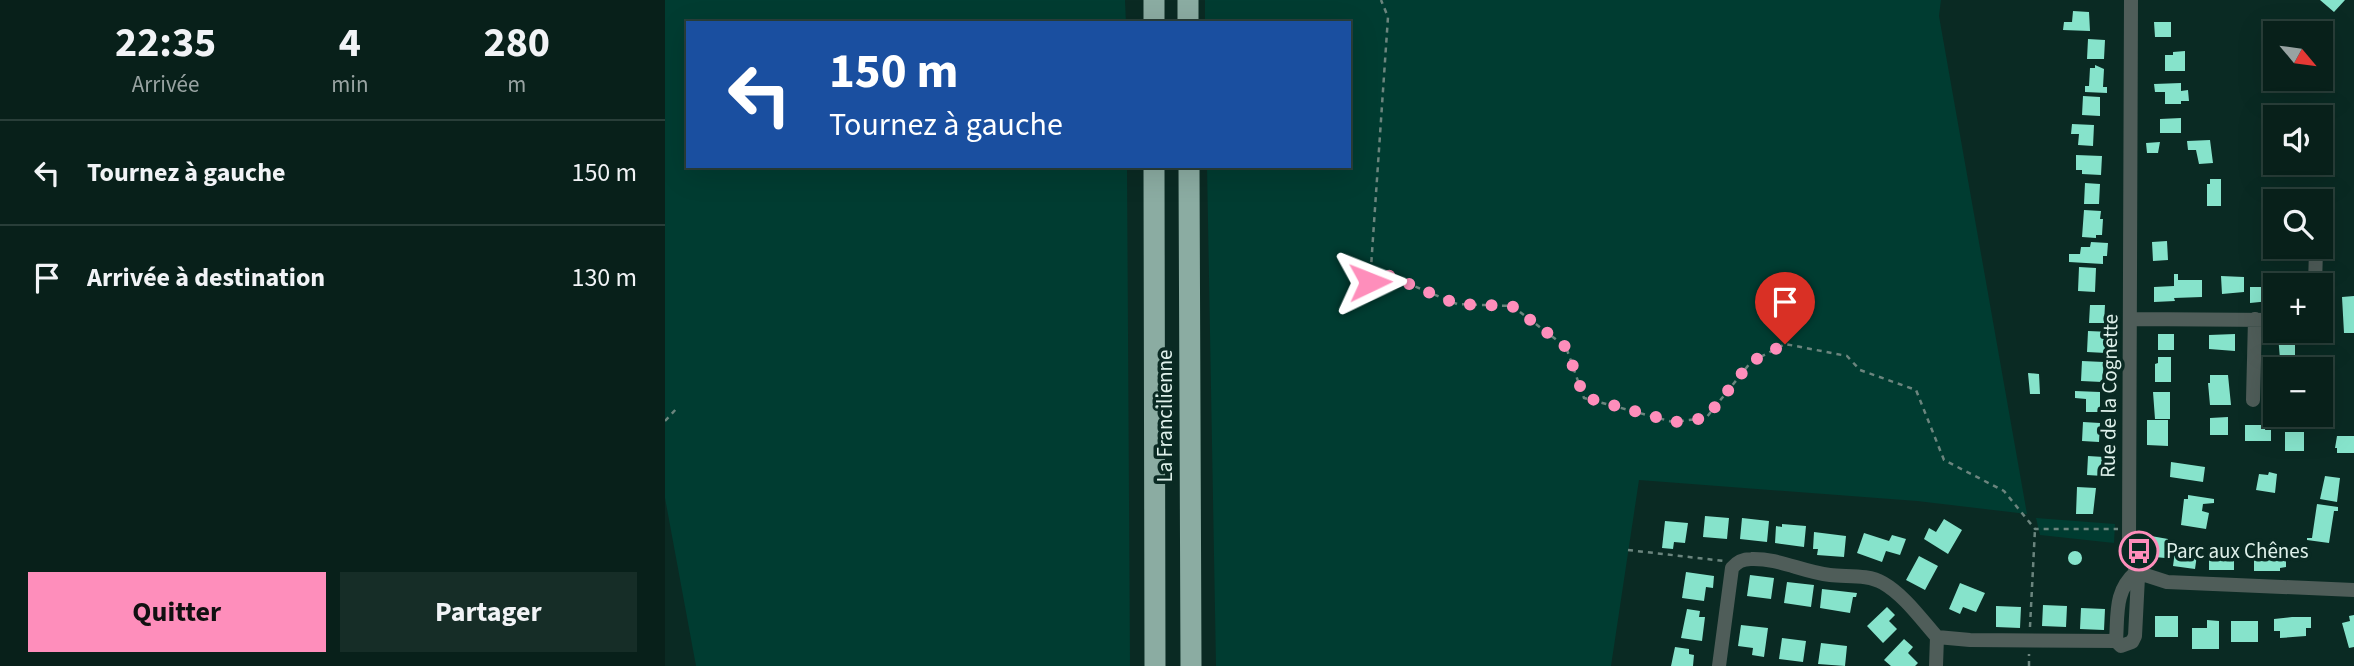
<!DOCTYPE html>
<html lang="fr">
<head>
<meta charset="utf-8">
<style>
	:root { --surface:#08201a; --page:#162d27; --text:#f1f3f6; --muted:#98a3a2; --line:#293e39; --accent:#fe8ebb }
	body { margin:0; font-family:"Source Sans 3",sans-serif; background:var(--page); color:var(--text); height:100vh; display:flex; flex-direction:column; font-size:26px; white-space:nowrap }
	* { box-sizing:border-box; margin:0 }
	p { font-size:23px; color:var(--muted) }
	.icon { flex:none; width:38px; height:38px; fill:none; stroke:currentColor; stroke-width:2; stroke-linecap:round; stroke-linejoin:round }
	.map { position:relative; flex:1; overflow:hidden }
	.sheet { display:flex; flex-direction:column; background:var(--surface); width:665px }
	.sheet>* { flex:none }
	.hud { position:absolute; left:21px; top:21px; width:665px; height:147px; border-radius:0px; box-shadow:0 7px 28px #0002,0 0 0 2px var(--line); background:#1a4fa0; color:#fff; overflow:hidden }
	.needle { width:46px; rotate:119deg }
	.controls { position:absolute; left:1598px; top:21px; display:grid; gap:14px }
	.controls a { display:grid; place-items:center; width:70px; height:70px; border-radius:0px; background:var(--surface); box-shadow:0 7px 28px #0002,0 0 0 2px var(--line); font-size:35px }
	.pin { position:absolute; display:grid; place-items:center; width:60px; height:60px; color:#fff; margin:-72px -30px; border-radius:50% 50% 50% 0; rotate:-45deg; box-shadow:0 0 7px #0007 }
	.pin .icon { rotate:45deg }
	.me { position:absolute; width:77px; margin:-38px; rotate:88deg; stroke-linejoin:round; filter:drop-shadow(0 0 5px #0008) }
	.turn { display:flex; align-items:center; gap:24px; height:147px; padding:0 28px; font-size:32px }
	.turn .icon { width:91px; height:91px; stroke-width:2.5 }
	.turn b { display:block; font-size:49px; line-height:60px }
	.eta { display:flex; justify-content:space-evenly; align-items:center; height:119px; text-align:center }
	.eta b { font-size:42px; font-weight:700; line-height:49px }
	.cta { display:flex; gap:14px; margin-top:auto; padding:14px 28px }
	.cta a { flex:1; height:80px; border-radius:0px; background:var(--accent); color:#111; font-size:28px; font-weight:700; line-height:80px; text-align:center }
	.cta a+a { background:var(--page); color:var(--text) }
	ul { padding:0; list-style:none }
	li { display:flex; align-items:center; gap:21px; height:105px; padding:0 28px; border-top:2px solid var(--line) }
	li div { flex:1 }
	li b { display:block; font-size:26px }
	li em { font-style:normal }
	main { display:flex; flex:1; min-height:0 }
	.map>svg:first-child { display:block }
	.green { fill:#003c31 }
	.building { fill:#86e3cb }
	.lines { fill:none; stroke-linecap:round; stroke-linejoin:round }
	.path { stroke:#6b857e; stroke-width:2.5; stroke-dasharray:5 5; stroke-linecap:butt }
	.street { stroke:#4f5d59; stroke-width:14 }
	.highway { stroke:#8baca2; stroke-width:21 }
	.route { stroke:#fe8ebb; stroke-width:12; stroke-dasharray:0 21.6 }
	.labels { text-anchor:middle; dominant-baseline:central; stroke-width:7; stroke-linejoin:round; paint-order:stroke }
	.street-label { font-size:21px; fill:#dff1eb; stroke:#0a2a23 }
	.poi-label { font-size:21px; fill:#dff1eb; stroke:#0a2a23; text-anchor:start }
</style>
</head>
<body>
<main>
<section class="sheet">
<div class="eta">
<div><b>22:35</b><p>Arrivée</p></div>
<div><b>4</b><p>min</p></div>
<div><b>280</b><p>m</p></div>
</div>
<ul>
<li><svg class="icon" aria-label="left" viewBox="0 0 24 24"><path d="M17 20v-9H6M10 6l-5 5 5 5"/></svg><div><b>Tournez à gauche</b></div><em>150 m</em></li>
<li><svg class="icon" aria-label="arrive" viewBox="0 0 24 24"><path d="M6 21V4h12l-3 4 3 4H6"/></svg><div><b>Arrivée à destination</b></div><em>130 m</em></li>
</ul>
<div class="cta"><a>Quitter</a><a>Partager</a></div>
</section>
<div class="map">
<svg width="1689" height="666" viewBox="0 0 1689 666">
	<rect width="100%" height="100%" fill="#0a2a23"/>
	<!-- green -->
	<path class="green" d="M0 0H460L461 23H23V166H462L465 666H31L0 498Z
		M540 0H1276L1274 16 1362 514 1252 501 974 480 946 666H551L542 166H684V23H540Z
		M1371 518 1450 524 1449 543 1375 535Z"/>
	<!-- building -->
	<path class="building" d="M1655 0H1680L1669 12Z
		M1408 11 1424 12 1425 31 1398 30 1399 22H1407Z
		M1489 22H1506V37H1490Z
		M1423 39 1440 40 1439 59H1422Z
		M1520 51V71H1500V55H1508V52Z
		M1430 65 1439 69 1438 87H1442V93L1420 92V86H1424L1425 68H1430Z
		M1516 83V91L1523 90 1524 101H1516V104H1500V92H1490L1489 84Z
		M1418 96 1435 97V116L1417 115Z
		M1516 118V133H1495V119Z
		M1407 124 1429 125 1428 146 1413 145 1414 134H1406Z
		M1545 140 1548 163 1534 164 1531 150H1523L1522 141Z
		M1495 142 1493 153H1482L1481 143Z
		M1411 155 1437 156 1436 175 1417 174V170H1411Z
		M1545 179H1556V206H1542V184H1545Z
		M1420 183 1435 184 1434 204H1419Z
		M1419 210 1436 211 1435 219H1438L1437 235H1431V238L1417 237Z
		M1502 241 1503 260 1488 261 1487 242Z
		M1426 242 1443 243 1442 256H1438V264L1404 262V254H1415L1416 247H1425Z
		M1414 267 1431 268 1430 292 1413 291Z
		M1509 274H1513V280H1537V297L1509 298 1510 301 1489 302V287L1509 286Z
		M1556 276 1579 277V292L1557 294Z
		M1585 287H1605V301L1585 303Z
		M1689 296V333H1679L1677 297Z
		M1425 305H1440L1439 323H1424Z
		M1423 331 1446 332 1445 341 1442 340 1441 353 1422 352Z
		M1493 334H1509V350H1493Z
		M1570 334V351L1544 349V335Z
		M1613 335H1630V359H1615Z
		M1493 357H1506V382H1490V364L1493 363Z
		M1417 361 1439 362 1437 382 1416 381Z
		M1363 373 1374 374 1375 394H1365Z
		M1545 375H1563L1566 405H1545L1543 383H1545Z
		M1410 391 1435 392V412H1421V399L1410 398Z
		M1488 392H1505V419H1490Z
		M1563 417V435H1545V418Z
		M1482 420H1503V446L1482 445Z
		M1418 422 1435 423 1434 442 1417 441Z
		M1580 425H1601L1600 430H1606V441H1580Z
		M1620 432H1639V451H1620Z
		M1672 436H1689V453H1672V448H1670Z
		M1423 456 1439 457 1438 476 1422 475Z
		M1506 462 1540 467 1538 482 1505 477Z
		M1604 472 1612 474 1610 493 1591 490 1594 474 1603 475Z
		M1660 476 1675 478 1672 502 1655 499Z
		M1412 487 1431 488 1428 514H1411Z
		M1523 495 1549 499V503L1538 504 1537 511 1544 513 1541 529 1516 525 1519 499H1523Z
		M1652 504 1673 507V511H1669L1664 543 1642 540V538H1647Z
		M1040 516 1064 518 1062 539 1038 537Z
		M1077 518 1104 521 1102 542 1075 539Z
		M1279 519 1297 530 1283 554 1259 539 1264 528 1271 532Z
		M1000 521 1023 523 1020 543 1009 542 1008 549 997 548Z
		M1117 524 1141 526 1139 547 1110 543 1111 526 1117 527Z
		M1149 532 1181 536 1179 557 1152 555 1153 549H1148Z
		M1199 533 1224 541 1227 535 1241 539 1235 555 1221 551 1217 562 1192 553Z
		M1486 536 1503 539 1500 558 1490 557 1491 549 1485 548Z
		M1511 544 1533 548 1530 569 1508 566Z
		M1403 558a7 7 0 1 1 14 0a7 7 0 1 1-14 0Z
		M1544 552H1569V570H1544Z
		M1254 556 1273 566 1260 590 1241 580Z
		M1621 556V567L1615 568V571H1589V557Z
		M1021 572 1049 576 1048 588 1041 587 1039 601 1017 598Z
		M1085 575 1109 578 1106 599 1082 596Z
		M1122 582 1149 585 1146 607 1119 603Z
		M1295 583 1320 593 1311 612 1298 607 1295 614 1284 609Z
		M1157 589 1192 593 1191 597H1188L1185 613 1155 608Z
		M1378 605 1402 606 1401 627 1377 626Z
		M1331 606 1356 607 1355 628 1331 627Z
		M1222 607 1230 615 1224 621 1232 629 1218 643 1202 626Z
		M1416 608 1440 609 1439 630 1415 629Z
		M1022 609 1035 611 1034 617H1040L1037 641 1016 638Z
		M1689 615V647L1684 648 1677 623 1685 621 1684 616Z
		M1490 616H1513V637H1490Z
		M1627 617H1646V628H1641V636L1615 638V631H1609V619Z
		M1542 620 1554 621V649H1527V628H1542Z
		M1566 621H1593V642H1566Z
		M1076 625 1103 628 1099 657 1087 655 1088 648 1073 646Z
		M1117 638 1141 641 1138 662 1114 659Z
		M1239 639 1248 647 1243 653 1253 663 1250 666H1226L1219 660Z
		M1156 643 1182 646 1180 666 1153 664Z
		M1010 647 1024 649V654L1029 655 1028 666H1006Z"/>
	<g class="lines">
		<!-- path -->
		<path class="path" d="M705 282 720 274 792 304 847 306 901 347 919 398 1008 422 1041 418 1086 362 1120 344 1182 356 1195 370 1251 390 1279 460 1339 491 1370 529H1453
			M705 282 723 17 716 0
			M0 421 13 407
			M963 550 1059 561
			M1365 627 1370 529
			M1364 666V654"/>
		<!-- street -->
		<path class="street" d="M1466 0 1464 543 1471 572 1502 582 1689 590
			M1650 285 1651 250
			M1466 319 1610 320
			M1588 400 1590 319
			M1471 572 1473 577 1470 636 1467 642 1456 646 1451 641C1453 614 1449 591 1471 572Z
			M1054 666 1067 568C1072 562 1077 559 1086 559 1114 558 1137 572 1165 575 1182 577 1203 574 1218 583 1239 595 1256 619 1272 637L1305 640 1451 641
			M1271 666 1272 637"/>
		<!-- highway -->
		<path class="highway" d="M489 0V23
			M523 0V23
			M489 166 490 666
			M524 166 526 666"/>
	</g>
	<g class="lines">
		<!-- route -->
		<path class="route" d="M705 282 720 274 792 304 847 306 901 347 919 397 1009 422 1041 418 1086 362 1120 344"/>
	</g>
	<!-- icons -->
	<defs>
		<symbol id="bus-ring" viewBox="-11 -11 22 22"><circle r="9.5" fill="#0a2a23" stroke="#fe8ebb" stroke-width="1.5"/><path d="M-5-6H5V4H4V6H2V4H-2V6H-4V4H-5ZM-3.5-4V0h7V-4ZM-3.5 1.2v1.5H-2V1.2ZM2 1.2v1.5H3.5V1.2Z" fill="#fe8ebb"/></symbol>
	</defs>
	<g fill-rule="evenodd">
		<use href="#bus-ring" x="1452" y="529" width="44" height="44"/>
	</g>
	<g class="labels">
		<!-- street labels -->
		<g class="street-label">
			<text transform="translate(1444 396) rotate(-89)">Rue de la Cognette</text>
			<text transform="translate(500 416) rotate(-90)">La Francilienne</text>
		</g>
		<!-- poi labels -->
		<g class="poi-label">
			<text x="1501" y="551">Parc aux Chênes</text>
		</g>
	</g>
</svg>
<div class="controls">
<a><svg class="needle" viewBox="-14 -14 28 28"><path d="M0-13l5 13h-10z" fill="#e53935"/><path d="M0 13l5-13h-10z" fill="#98a3a2"/></svg></a>
<a><svg class="icon" aria-label="sound" viewBox="0 0 24 24"><path d="M4 9h4l5-4v14l-5-4H4zM17 9q2 3 0 6"/></svg></a>
<a><svg class="icon" aria-label="search" viewBox="0 0 24 24"><circle cx="10" cy="10" r="6"/><path d="M15 15l6 6"/></svg></a>
<a>+</a>
<a>−</a>
</div>
<div class="pin" style="left:1120px;top:344px;background:#d93025"><svg class="icon" aria-label="arrive" viewBox="0 0 24 24"><path d="M6 21V4h12l-3 4 3 4H6"/></svg></div>
<svg class="me" style="left:705px;top:282px" viewBox="-20 -20 40 40"><path d="M0-17L14 15 0 8-14 15z" fill="#fe8ebb" stroke="#fff" stroke-width="4"/></svg>
<div class="hud">
<div class="turn"><svg class="icon" aria-label="left" viewBox="0 0 24 24"><path d="M17 20v-9H6M10 6l-5 5 5 5"/></svg><div><b>150 m</b>Tournez à gauche</div></div>
</div>
</div>
</main>
</body>
</html>
